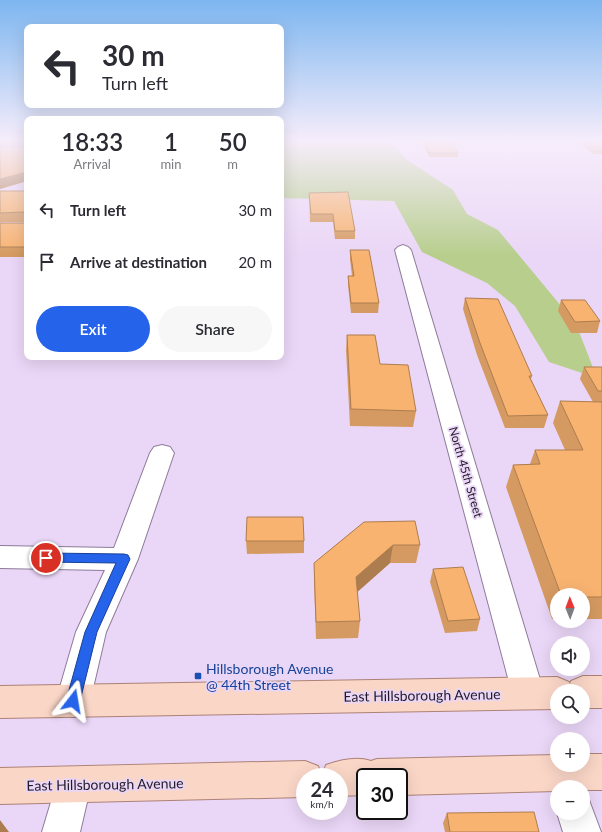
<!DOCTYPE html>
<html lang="en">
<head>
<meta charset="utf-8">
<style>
	:root { --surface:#fff; --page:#f7f7f7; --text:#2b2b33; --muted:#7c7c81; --accent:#2563eb }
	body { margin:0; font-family:Lato,sans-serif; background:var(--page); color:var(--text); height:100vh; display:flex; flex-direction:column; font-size:15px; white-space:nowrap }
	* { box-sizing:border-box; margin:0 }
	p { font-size:13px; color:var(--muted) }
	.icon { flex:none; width:22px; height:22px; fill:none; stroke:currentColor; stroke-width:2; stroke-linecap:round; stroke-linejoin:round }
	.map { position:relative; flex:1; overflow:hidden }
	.panel { position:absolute; left:24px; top:116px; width:260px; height:244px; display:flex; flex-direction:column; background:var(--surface); border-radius:8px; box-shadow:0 4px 16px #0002 }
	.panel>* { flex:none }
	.top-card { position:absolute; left:24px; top:24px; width:260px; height:84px; border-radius:8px; box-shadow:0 4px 16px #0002; background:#fff; color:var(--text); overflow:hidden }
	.needle { width:26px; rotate:359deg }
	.buttons { position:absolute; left:550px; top:588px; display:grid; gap:8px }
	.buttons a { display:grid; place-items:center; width:40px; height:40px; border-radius:50%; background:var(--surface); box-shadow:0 4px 16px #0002; font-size:20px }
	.speed { position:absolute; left:296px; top:768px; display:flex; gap:8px; font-size:20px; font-weight:700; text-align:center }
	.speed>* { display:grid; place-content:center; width:52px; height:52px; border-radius:50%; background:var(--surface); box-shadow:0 4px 16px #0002; line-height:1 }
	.speed small { font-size:10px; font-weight:400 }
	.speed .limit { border:2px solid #111; border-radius:6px; background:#fff; color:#111 }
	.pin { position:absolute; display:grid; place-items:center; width:34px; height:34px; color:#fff; margin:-17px; border:2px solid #fff; border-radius:50%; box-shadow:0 1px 4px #0007 }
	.me { position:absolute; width:44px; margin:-22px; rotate:14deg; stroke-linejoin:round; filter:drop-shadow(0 0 3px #0008) }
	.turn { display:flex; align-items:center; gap:14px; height:84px; padding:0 12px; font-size:18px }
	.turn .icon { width:52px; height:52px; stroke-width:2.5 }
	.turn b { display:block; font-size:28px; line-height:34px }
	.eta { display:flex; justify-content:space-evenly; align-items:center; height:68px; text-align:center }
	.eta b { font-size:24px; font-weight:600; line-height:28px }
	.button { display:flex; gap:8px; margin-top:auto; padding:8px 12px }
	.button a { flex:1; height:46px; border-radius:24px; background:var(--accent); color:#fff; font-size:16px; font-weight:600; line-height:46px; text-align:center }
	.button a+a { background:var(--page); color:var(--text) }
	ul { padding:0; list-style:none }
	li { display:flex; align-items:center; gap:12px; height:52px; padding:0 12px }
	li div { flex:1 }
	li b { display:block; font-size:15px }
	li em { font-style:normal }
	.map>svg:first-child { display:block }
	.green { fill:#b7ce8d }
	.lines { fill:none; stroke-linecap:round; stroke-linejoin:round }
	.street-casing { stroke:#8e7b99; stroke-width:2 }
	.primary-casing { stroke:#ac8276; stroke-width:2 }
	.street { fill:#fff; fill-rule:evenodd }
	.primary { fill:#fad6c7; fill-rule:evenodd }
	.wall { fill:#d59a61 }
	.shaded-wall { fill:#ae7d4f }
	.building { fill:#f8b371; stroke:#ae7d4f }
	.route { fill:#2563eb; stroke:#184099 }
	.transit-dot { fill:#1a4fb4; stroke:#ead6f6; stroke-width:1.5 }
	.labels { text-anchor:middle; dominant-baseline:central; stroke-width:3.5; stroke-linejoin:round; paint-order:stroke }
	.street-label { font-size:12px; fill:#221a26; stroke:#ead6f6 }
	.near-transit-label { font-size:14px; fill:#164399; stroke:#ead6f6; text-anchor:start }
	.near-street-label { font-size:14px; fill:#221a26; stroke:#ead6f6 }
</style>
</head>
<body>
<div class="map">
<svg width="602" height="832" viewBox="0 0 602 832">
	<rect width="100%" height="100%" fill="#ead6f6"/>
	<!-- green -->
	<path class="green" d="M281 140H388L407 160 453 190 467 214 498 230 576 324 597 378 549 362 515 306 487 283 422 252 394 201 281 198Z"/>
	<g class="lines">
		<defs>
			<path id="street" d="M403 245 408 247 411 250 544 693 540 704 528 709 516 704 512 693 395 250 398 247Z
				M162 445 170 447 174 453 138 559 106 632 90 701 85 712 73 717 61 712 56 701 76 632 105 570 0 568V546L114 548 150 453 154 447Z
				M73 767 86 772 91 785 80 832H42L60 772Z
				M583 797 589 800 601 832H563L557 813H583Z"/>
			<path id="primary" d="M583 676H602V708H583V691H557V709L0 718V686L557 677 569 682 570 684 571 681Z
				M583 754H602V790H583V787H557V791L399 795V777H365V795L339 796V777H305V797L0 804V768L305 761 318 766 322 776 326 765C340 760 357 756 371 761L377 759 557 755V765H583Z"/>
		</defs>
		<!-- street casing -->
		<use href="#street" class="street-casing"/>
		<!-- primary casing -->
		<use href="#primary" class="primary-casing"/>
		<!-- street -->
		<use href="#street" class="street"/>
		<!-- primary -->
		<use href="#primary" class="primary"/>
	</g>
	<!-- wall -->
	<path class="wall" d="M0 140H27V181L0 189V147H25L26 146H0Z
		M421 140H451L458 153V157H429Z
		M577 140H602V154H593Z
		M0 191H27V257H0V223H24L26 222H0Z
		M309 193 355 231V239H335L333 222H310Z
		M350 250 379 303 378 313H351L348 285V276H352L350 259Z
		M465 298 532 376 531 379 548 415 544 428H505L477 355 463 309Z
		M561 300 600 321 597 333H571L558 311Z
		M347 335 380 364 416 411 413 427 350 426 346 350Z
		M584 367H602V619H583V595H557V619H552L506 487 513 465 530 464 535 450H565L553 423 560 401 593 402 580 379Z
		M364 522 420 545 416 563H390L357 592 360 621 358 638 316 639 314 581V563Z
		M246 541H304V553L247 554Z
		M433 569 480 619 477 631 445 633 430 582Z
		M447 813 539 832H445L443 823Z"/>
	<!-- shaded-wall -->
	<path class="shaded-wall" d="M27 172V181L0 189V179Z
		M393 545 390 563 354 595 356 577Z
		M0 820 9 832H0Z"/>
	<!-- building -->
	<path class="building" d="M25 140H27V172L0 179V147H25L26 145Z
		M424 140H451L458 153H429Z
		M586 140H602V147H595Z
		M0 191H27V247H0V223H24L26 222 24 212 0 213Z
		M348 192 355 231H335L333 214H311L309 193Z
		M350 250H369L379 303H351L348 276H354Z
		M465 298 498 299 532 376H529L548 415 508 416 480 343Z
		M561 300H585L600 321 575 322Z
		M347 335H375L380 364 408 365 416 411 351 409Z
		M584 367H602V391H598Z
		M560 401 602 402V597H583V595H561L513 465 540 464 535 450H583Z
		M247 517H303L304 541H246Z
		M415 521 420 545H393L356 577 360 621 316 622 314 563 364 522Z
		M463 567 480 619 448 621 433 569Z
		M534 812 539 832H450L447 813Z"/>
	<!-- sky -->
	<linearGradient id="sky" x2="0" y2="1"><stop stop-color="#7db6f0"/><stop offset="0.55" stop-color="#f6edfb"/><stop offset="1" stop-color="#f6edfb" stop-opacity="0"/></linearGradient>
	<rect width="602" height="256" fill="url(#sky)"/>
	<!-- route -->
	<path class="route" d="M46 553 124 554 128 555 130 559 97 632 80 701 78 706 73 708 68 706 66 701 85 632 116 563 46 562 42 561 41 558 42 554Z"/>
	<!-- markers -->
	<rect class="transit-dot" x="194" y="672" width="8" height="8" rx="2"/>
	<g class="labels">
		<!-- street labels -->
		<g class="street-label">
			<text transform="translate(466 472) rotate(74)">North 45th Street</text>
		</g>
		<!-- near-transit labels -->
		<g class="near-transit-label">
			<text x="206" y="668">Hillsborough Avenue<tspan x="206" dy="16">@ 44th Street</tspan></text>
		</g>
		<!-- near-street labels -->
		<g class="near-street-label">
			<text transform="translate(422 695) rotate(-1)">East Hillsborough Avenue</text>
			<text transform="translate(105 784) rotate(-1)">East Hillsborough Avenue</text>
		</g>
	</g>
</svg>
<div class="buttons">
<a><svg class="needle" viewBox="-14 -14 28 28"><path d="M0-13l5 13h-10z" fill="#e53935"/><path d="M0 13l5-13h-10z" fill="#7c7c81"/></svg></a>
<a><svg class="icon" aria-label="sound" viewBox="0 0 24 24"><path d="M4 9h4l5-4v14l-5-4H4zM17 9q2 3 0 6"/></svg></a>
<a><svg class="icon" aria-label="search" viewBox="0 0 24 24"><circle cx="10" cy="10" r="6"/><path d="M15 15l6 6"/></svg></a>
<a>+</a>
<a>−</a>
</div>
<div class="speed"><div>24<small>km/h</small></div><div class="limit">30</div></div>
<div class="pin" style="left:46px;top:558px;background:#d93025"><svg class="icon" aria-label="arrive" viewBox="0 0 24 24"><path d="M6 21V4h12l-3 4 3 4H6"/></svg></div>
<svg class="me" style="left:73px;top:701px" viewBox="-20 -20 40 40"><path d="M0-17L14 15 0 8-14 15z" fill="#2563eb" stroke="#fff" stroke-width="4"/></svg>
<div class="top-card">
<div class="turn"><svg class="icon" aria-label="left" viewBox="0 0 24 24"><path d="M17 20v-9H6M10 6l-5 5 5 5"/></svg><div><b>30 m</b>Turn left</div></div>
</div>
<section class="panel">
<div class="eta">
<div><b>18:33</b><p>Arrival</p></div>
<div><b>1</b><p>min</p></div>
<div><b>50</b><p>m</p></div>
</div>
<ul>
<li><svg class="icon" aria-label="left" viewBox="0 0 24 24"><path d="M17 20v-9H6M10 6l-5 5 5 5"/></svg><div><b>Turn left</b></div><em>30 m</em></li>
<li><svg class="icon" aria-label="arrive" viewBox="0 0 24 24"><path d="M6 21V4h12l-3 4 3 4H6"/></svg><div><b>Arrive at destination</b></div><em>20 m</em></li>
</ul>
<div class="button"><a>Exit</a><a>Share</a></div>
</section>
</div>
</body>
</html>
